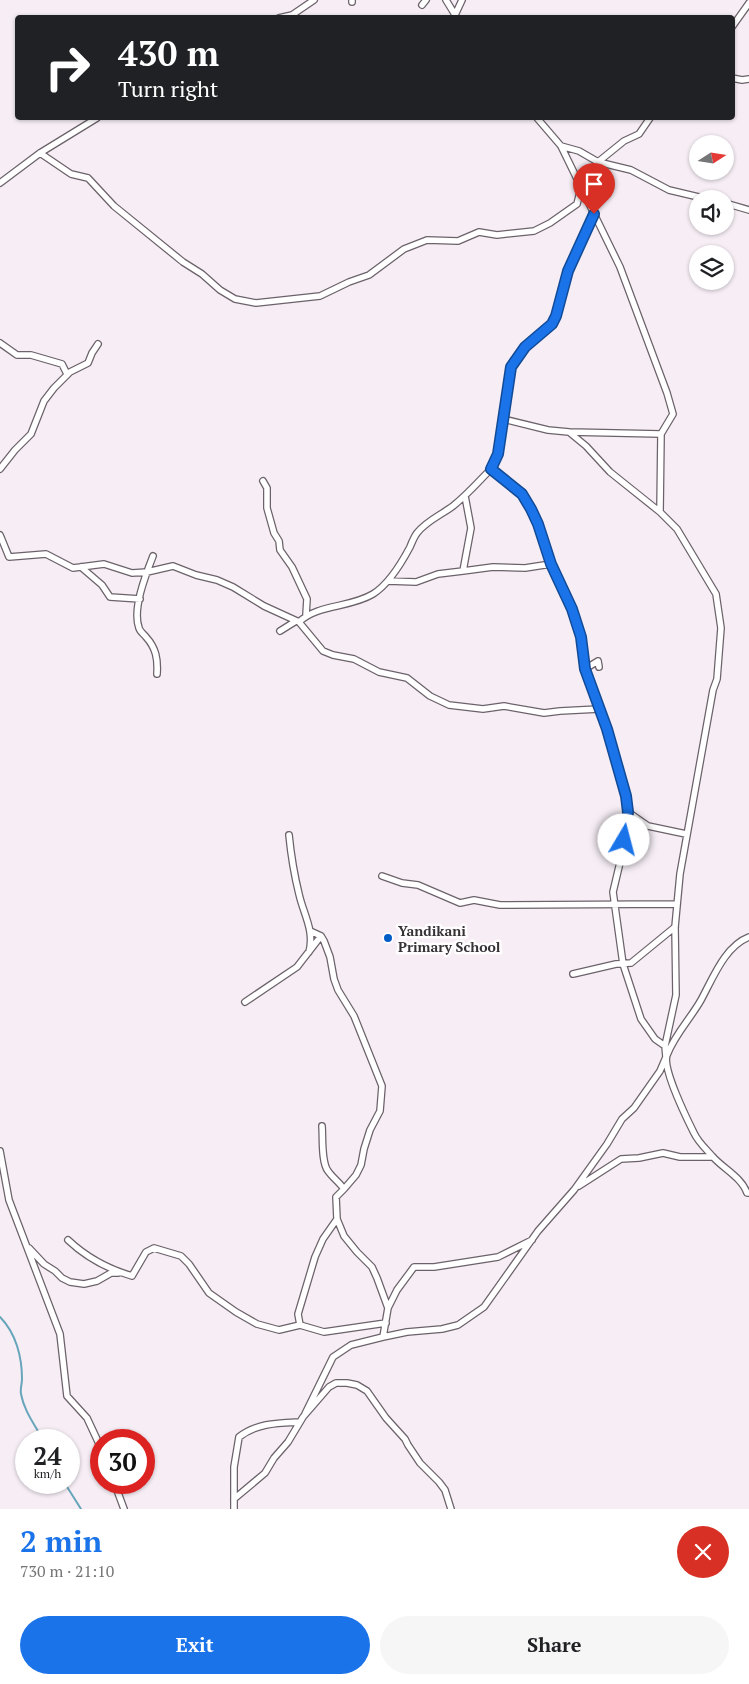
<!DOCTYPE html>
<html lang="en">
<head>
<meta charset="utf-8">
<style>
	:root { --surface:#fff; --page:#f6f6f6; --text:#202124; --muted:#757577; --accent:#1a73e8 }
	body { margin:0; font-family:"PT Serif",serif; background:var(--page); color:var(--text); height:100vh; display:flex; flex-direction:column; font-size:19px; white-space:nowrap }
	* { box-sizing:border-box; margin:0 }
	p { font-size:16px; color:var(--muted) }
	.icon { flex:none; width:28px; height:28px; fill:none; stroke:currentColor; stroke-width:2; stroke-linecap:round; stroke-linejoin:round }
	.map { position:relative; height:1509px; overflow:hidden }
	.panel { display:flex; flex-direction:column; background:var(--surface); flex:1 }
	.panel>* { flex:none }
	.top-card { position:absolute; left:15px; top:15px; width:720px; height:105px; border-radius:5px; box-shadow:0 1px 4px #0004; background:#202124; color:#fff; overflow:hidden }
	.needle { width:32px; rotate:78deg }
	.buttons { position:absolute; left:689px; top:135px; display:grid; gap:10px }
	.buttons a { display:grid; place-items:center; width:45px; height:45px; border-radius:50%; background:var(--surface); box-shadow:0 1px 4px #0004; font-size:25px }
	.speed { position:absolute; left:15px; top:1429px; display:flex; gap:10px; font-size:25px; font-weight:700; text-align:center }
	.speed>* { display:grid; place-content:center; width:65px; height:65px; border-radius:50%; background:var(--surface); box-shadow:0 1px 4px #0004; line-height:1 }
	.speed small { font-size:12px; font-weight:400 }
	.speed .limit { border:8px solid #d22; background:#fff; color:#111 }
	.pin { position:absolute; display:grid; place-items:center; width:42px; height:42px; color:#fff; margin:-51px -21px; border-radius:50% 50% 50% 0; rotate:-45deg; box-shadow:0 0 5px #0007 }
	.pin .icon { rotate:45deg }
	.me { position:absolute; width:55px; margin:-28px; rotate:8deg; stroke-linejoin:round; filter:drop-shadow(0 0 4px #0008) }
	.turn { display:flex; align-items:center; gap:18px; height:105px; padding:0 20px; font-size:22px }
	.turn .icon { width:65px; height:65px; stroke-width:2.5 }
	.turn b { display:block; font-size:35px; line-height:42px }
	.round { display:grid; place-items:center; flex:none; width:52px; height:52px; border-radius:26px; background:var(--page) }
	.summary { display:flex; align-items:center; justify-content:space-between; height:85px; padding:0 20px }
	h1 { font-size:30px; font-weight:600; line-height:38px; color:var(--accent) }
	.action { display:flex; gap:10px; margin-top:auto; padding:10px 20px }
	.action a { flex:1; height:58px; border-radius:30px; background:var(--accent); color:#fff; font-size:20px; font-weight:600; line-height:58px; text-align:center }
	.action a+a { background:var(--page); color:var(--text) }
	.map>svg:first-child { display:block }
	.lines { fill:none; stroke-linecap:round; stroke-linejoin:round }
	.stream { stroke:#67a5bb; stroke-width:2 }
	.street-casing { stroke:#6b626a; stroke-width:8 }
	.street { stroke:#fff; stroke-width:5.5 }
	.route-casing { stroke:#114b97; stroke-width:12 }
	.route { stroke:#1a73e8; stroke-width:9 }
	.poi-dot { fill:#005dc6; stroke:#fffdfe; stroke-width:2 }
	.labels { text-anchor:middle; dominant-baseline:central; stroke-width:5; stroke-linejoin:round; paint-order:stroke }
	.poi-label { font-size:14px; font-weight:bold; fill:#363235; stroke:#fffdfe; text-anchor:start }
</style>
</head>
<body>
<div class="map">
<svg width="749" height="1509" viewBox="0 0 749 1509">
	<rect width="100%" height="100%" fill="#f6edf5"/>
	<g class="lines">
		<!-- stream -->
		<path class="stream" d="M0 1317C16 1333 22 1357 22 1379 22 1384 20 1389 21 1394 24 1411 35 1425 43 1440
			M64 1482 81 1509"/>
		<defs>
			<path id="street" d="M446 0 457 18
				M352 2V0
				M422 5 426 0
				M455 15 462 0
				M279 18 292 15 314 0
				M732 27 749 3
				M732 78 742 80 749 79
				M40 153 71 174 88 178 114 206 183 262 202 274 220 290 235 299 256 303 320 296 349 282 369 275 404 249 427 240 458 241 479 232 497 235 534 231 550 223 577 204 581 188 598 162 579 151 561 146
				M598 162 631 170 669 190 707 199
				M598 162 624 141 639 134 650 118
				M0 183 40 153 97 118
				M725 203 749 210
				M0 343 17 355H31L62 364 67 374
				M503 419 511 367 525 347 552 325 556 316 568 271 593 214
				M569 432 661 434
				M0 469 15 450 31 434 44 401 54 388 70 372 88 363 92 353 98 344
				M263 481 267 488V508L274 533 279 541 280 550 292 567 307 599 306 615
				M0 535 9 557 46 554 73 568 104 564 132 573 147 572 173 566 196 575 217 580 233 587 264 606 299 622 323 651 333 655 354 659 379 672 407 678 430 696 449 705 483 709 504 706 544 713 560 711 599 709
				M153 556C146 574 132 609 139 628 140 632 144 634 146 637 156 648 158 659 157 674
				M81 567 102 585 110 597 140 599
				M463 571 471 528 465 496
				M388 581 416 582 438 574 463 571 493 567 525 568 551 564
				M299 622C318 604 350 608 373 594 389 584 401 564 410 547 412 542 414 537 417 533 426 521 441 515 453 506 467 495 479 481 491 469
				M280 631 296 621
				M599 667 598 661 585 669 607 729 626 797 628 812 622 854 613 892 623 964 641 1019 655 1039 665 1046
				M585 669 581 637 572 609 551 564 538 524 531 509 522 494 491 469 498 454 503 419 548 430 569 432 586 446 610 472 660 512
				M628 812 648 826 686 834
				M289 835C291 855 294 874 299 894 303 913 315 931 309 952
				M382 876 402 883 418 885 460 903 474 900 500 905 676 904
				M310 931 321 936 324 941 330 957 334 979 338 990 354 1016 382 1086 380 1111 370 1130 364 1149 361 1165 356 1175 344 1189
				M749 937C725 946 713 978 701 1000 691 1018 675 1034 667 1055 662 1068 687 1119 694 1133 698 1142 707 1150 713 1157 724 1169 742 1178 747 1193H749
				M573 974 616 964 631 963 675 927
				M245 1002 297 967 321 936
				M322 1126C323 1137 321 1162 328 1171 332 1177 339 1182 344 1189L336 1197 337 1219 344 1236 357 1252 372 1267 377 1278 388 1308 383 1337
				M0 1151 9 1200 60 1334 67 1396 87 1418 101 1448
				M579 1186 621 1159 639 1158 663 1153 680 1157H713
				M68 1240C86 1257 108 1269 132 1276L146 1252 154 1248 181 1256 189 1264 209 1293 236 1312 257 1324 279 1330 300 1325 324 1332 386 1323
				M29 1248 44 1264 55 1271 62 1278 70 1282 84 1284 97 1281 111 1273H118
				M388 1308 397 1290 414 1267H434L498 1257 532 1240
				M300 1325 298 1314 315 1257 323 1239 337 1219
				M305 1414 333 1357 351 1345 383 1337 407 1332 442 1329 458 1325 484 1307 538 1231 574 1190 607 1144 622 1119 634 1108 660 1071 666 1057 665 1046 676 995 675 927 680 874 713 690 717 679 721 628 716 594 677 529 660 512 661 434 673 414 667 393 620 267 561 146 537 118
				M114 1482 124 1509
				M234 1499 265 1473 274 1458 288 1442 303 1417 329 1387 336 1383H347L357 1385 367 1391 386 1418 405 1439 408 1445 420 1463 439 1482 445 1490 451 1509
				M234 1509V1467L239 1437C257 1423 278 1423 299 1422"/>
		</defs>
		<!-- street casing -->
		<use href="#street" class="street-casing"/>
		<!-- street -->
		<use href="#street" class="street"/>
	</g>
	<g class="lines">
		<defs>
			<path id="route" d="M594 214 568 271 556 316 552 324 525 347 511 367 498 454 491 469 522 494 531 509 538 524 551 564 572 609 581 637 585 669 607 729 626 796 628 812 624 840"/>
		</defs>
		<!-- route casing -->
		<use href="#route" class="route-casing"/>
		<!-- route -->
		<use href="#route" class="route"/>
	</g>
	<!-- markers -->
	<circle class="poi-dot" cx="388" cy="938" r="5"/>
	<g class="labels">
		<!-- poi labels -->
		<g class="poi-label">
			<text x="398" y="930">Yandikani<tspan x="398" dy="16">Primary School</tspan></text>
		</g>
	</g>
</svg>
<div class="buttons">
<a><svg class="needle" viewBox="-14 -14 28 28"><path d="M0-13l5 13h-10z" fill="#e53935"/><path d="M0 13l5-13h-10z" fill="#757577"/></svg></a>
<a><svg class="icon" aria-label="sound" viewBox="0 0 24 24"><path d="M4 9h4l5-4v14l-5-4H4zM17 9q2 3 0 6"/></svg></a>
<a><svg class="icon" aria-label="layers" viewBox="0 0 24 24"><path d="M12 4l9 5-9 5-9-5zM3 14l9 5 9-5"/></svg></a>
</div>
<div class="speed"><div>24<small>km/h</small></div><div class="limit">30</div></div>
<div class="pin" style="left:594px;top:214px;background:#d93025"><svg class="icon" aria-label="arrive" viewBox="0 0 24 24"><path d="M6 21V4h12l-3 4 3 4H6"/></svg></div>
<svg class="me" style="left:624px;top:840px" viewBox="-20 -20 40 40"><circle r="19" fill="#fff"/><path d="M0-13L10 11 0 6-10 11z" fill="#1a73e8"/></svg>
<div class="top-card">
<div class="turn"><svg class="icon" aria-label="right" viewBox="0 0 24 24"><path d="M7 20v-9h11M14 6l5 5-5 5"/></svg><div><b>430 m</b>Turn right</div></div>
</div>
</div>
<section class="panel">
<div class="summary"><div><h1>2 min</h1><p>730 m · 21:10</p></div><a class="round" style="background:#d93025;color:#fff"><svg class="icon" aria-label="close" viewBox="0 0 24 24"><path d="M6 6l12 12M18 6L6 18"/></svg></a></div>
<div class="action"><a>Exit</a><a>Share</a></div>
</section>
</body>
</html>
